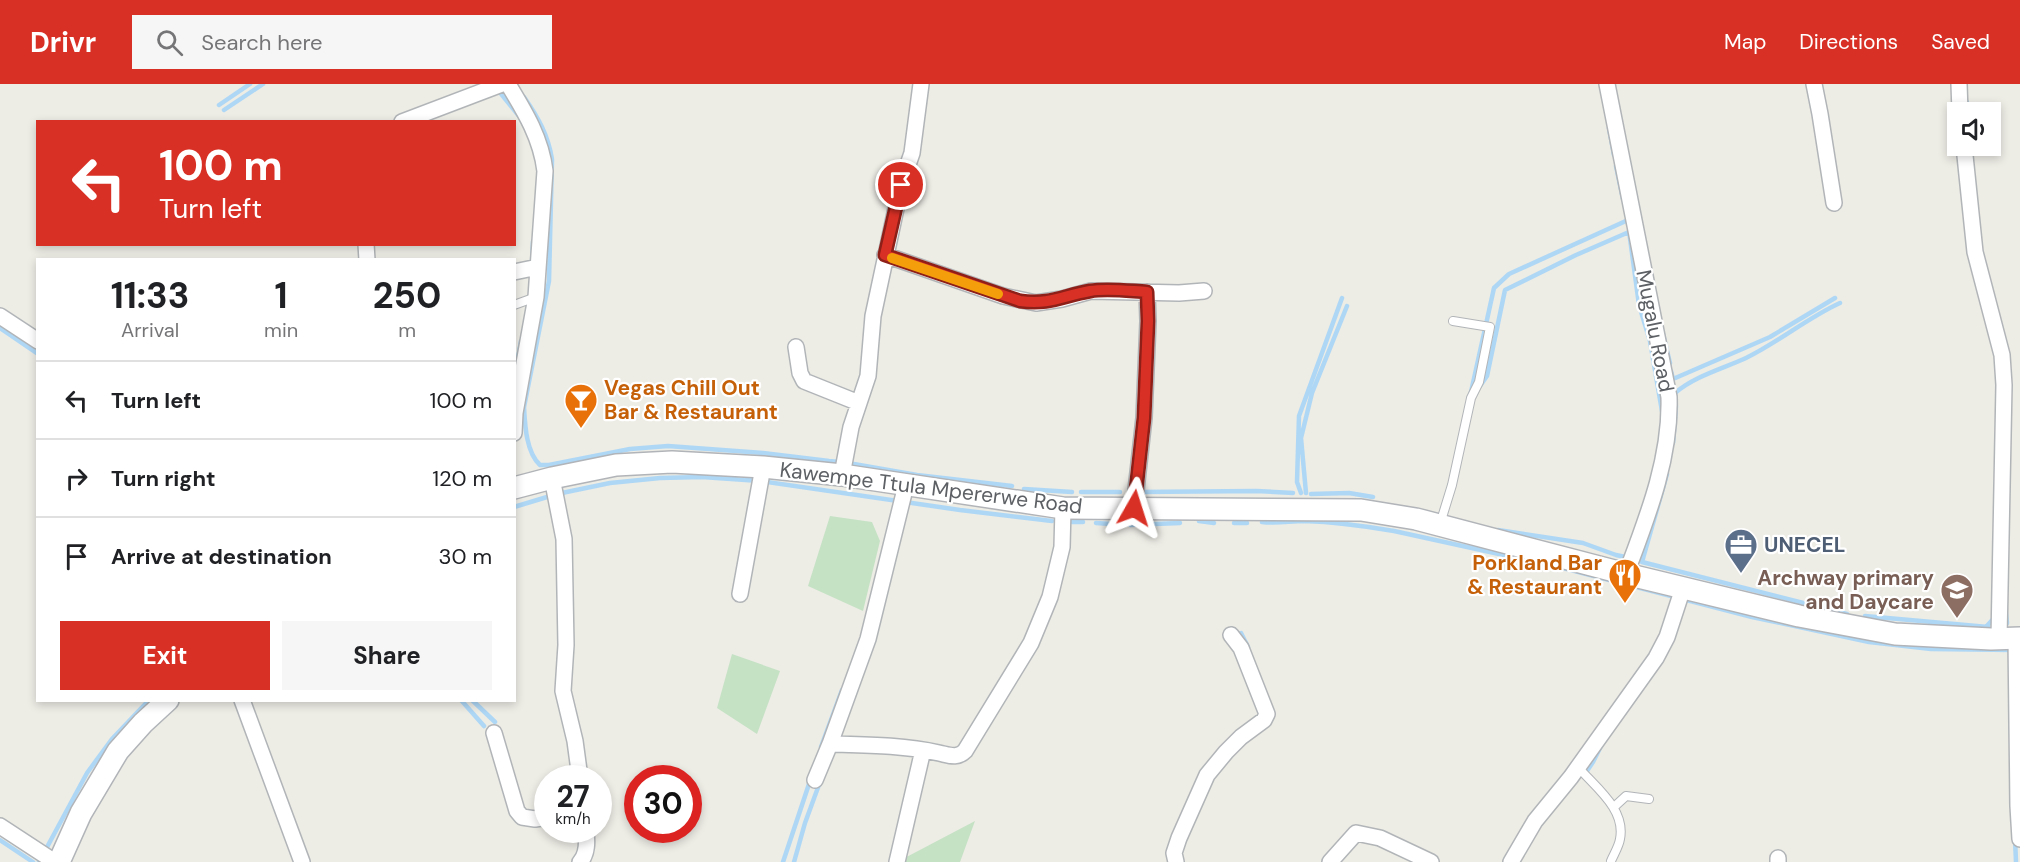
<!DOCTYPE html>
<html lang="en">
<head>
<meta charset="utf-8">
<style>
	:root { --surface:#fff; --page:#f6f6f6; --text:#202124; --muted:#757577; --line:#e0e0e0; --accent:#d93025 }
	body { margin:0; font-family:"DM Sans",sans-serif; background:var(--page); color:var(--text); height:100vh; display:flex; flex-direction:column; font-size:22px; white-space:nowrap }
	* { box-sizing:border-box; margin:0 }
	p { font-size:20px; color:var(--muted) }
	.icon { flex:none; width:33px; height:33px; fill:none; stroke:currentColor; stroke-width:2; stroke-linecap:round; stroke-linejoin:round }
	.map { position:relative; flex:1; overflow:hidden }
	.sheet { position:absolute; left:36px; top:174px; width:480px; height:444px; display:flex; flex-direction:column; background:var(--surface); border-radius:0px; box-shadow:0 3px 9px #0003 }
	.sheet>* { flex:none }
	.guide { position:absolute; left:36px; top:36px; width:480px; height:126px; border-radius:0px; box-shadow:0 3px 9px #0003; background:#d93025; color:#fff; overflow:hidden }
	.controls { position:absolute; left:1947px; top:18px; display:grid; gap:12px }
	.controls a { display:grid; place-items:center; width:54px; height:54px; border-radius:0px; background:var(--surface); box-shadow:0 3px 9px #0003; font-size:30px }
	.speed { position:absolute; left:534px; top:681px; display:flex; gap:12px; font-size:30px; font-weight:700; text-align:center }
	.speed>* { display:grid; place-content:center; width:78px; height:78px; border-radius:50%; background:var(--surface); box-shadow:0 3px 9px #0003; line-height:1 }
	.speed small { font-size:15px; font-weight:400 }
	.speed .limit { border:9px solid #d22; background:#fff; color:#111 }
	.pin { position:absolute; display:grid; place-items:center; width:51px; height:51px; color:#fff; margin:-26px; border:3px solid #fff; border-radius:50%; box-shadow:0 2px 6px #0007 }
	.me { position:absolute; width:66px; margin:-33px; rotate:6deg; stroke-linejoin:round; filter:drop-shadow(0 0 4px #0008) }
	.turn { display:flex; align-items:center; gap:21px; height:126px; padding:0 24px; font-size:27px }
	.turn .icon { width:78px; height:78px; stroke-width:2.5 }
	.turn b { display:block; font-size:42px; line-height:51px }
	.eta { display:flex; justify-content:space-evenly; align-items:center; height:102px; text-align:center }
	.eta b { font-size:36px; font-weight:700; line-height:42px }
	.action { display:flex; gap:12px; margin-top:auto; padding:12px 24px }
	.action a { flex:1; height:69px; border-radius:0px; background:var(--accent); color:#fff; font-size:24px; font-weight:700; line-height:69px; text-align:center }
	.action a+a { background:var(--page); color:var(--text) }
	ul { padding:0; list-style:none }
	li { display:flex; align-items:center; gap:18px; height:78px; padding:0 24px; border-top:2px solid var(--line) }
	li div { flex:1 }
	li b { display:block; font-size:22px }
	li em { font-style:normal }
	header { display:flex; align-items:center; gap:36px; box-sizing:border-box; height:84px; padding:0 30px; background:var(--accent); color:#fff }
	header strong { font-size:28px }
	nav { display:flex; gap:33px; margin-inline-start:auto; font-size:21px }
	.search { width:420px; height:54px; background:var(--page); display:flex; align-items:center; gap:15px; box-sizing:border-box; padding:0 21px; border-radius:0px; color:var(--muted); font-size:22px }
	.map>svg:first-child { display:block }
	.green { fill:#c5e2c5 }
	.lines { fill:none; stroke-linecap:round; stroke-linejoin:round }
	.stream { stroke:#aed7f5; stroke-width:4.5 }
	.lane-casing { stroke:#b2b5b8; stroke-width:10 }
	.street-casing { stroke:#b2b5b8; stroke-width:18 }
	.secondary-casing { stroke:#b1b4b8; stroke-width:24 }
	.lane { stroke:#fff; stroke-width:8 }
	.street { stroke:#fff; stroke-width:15 }
	.secondary { stroke:#fff; stroke-width:21 }
	.route-casing { stroke:#8d1f18; stroke-width:15 }
	.route { stroke:#d93025; stroke-width:10 }
	.slow { stroke:#f59e0b; stroke-width:10 }
	.labels { text-anchor:middle; dominant-baseline:central; stroke-width:4.5; stroke-linejoin:round; paint-order:stroke }
	.street-label { font-size:21px; fill:#5d6064; stroke:#fff }
	.food-label { font-size:21px; font-weight:bold; fill:#c56008; stroke:#fff; text-anchor:start }
	.service-label { font-size:21px; font-weight:bold; fill:#4e5e75; stroke:#fff; text-anchor:start }
	.education-label { font-size:21px; font-weight:bold; fill:#785e54; stroke:#fff; text-anchor:end }
</style>
</head>
<body>
<header>
<strong>Drivr</strong>
<div class="search"><svg class="icon" aria-label="search" viewBox="0 0 24 24"><circle cx="10" cy="10" r="6"/><path d="M15 15l6 6"/></svg>Search here</div>
<nav><a>Map</a><a>Directions</a><a>Saved</a></nav>
</header>
<div class="map">
<svg width="2020" height="778" viewBox="0 0 2020 778">
	<rect width="100%" height="100%" fill="#edece5"/>
	<!-- green -->
	<path class="green" d="M830 432 872 438 880 457 863 527 808 502Z
		M732 570 780 587 757 650 717 624Z
		M975 737 960 778H897Z"/>
	<g class="lines">
		<!-- stream -->
		<path class="stream" d="M498 6 519 32
			M524 13C538 33 548 51 552 75L549 197 524 323C525 341 526 368 540 381H549L630 365 668 362 763 369 829 377 840 378V376
			M1967 18 1968 28
			M219 21 250 0
			M224 26 263 0
			M1609 44 1614 71
			M1616 82 1623 115
			M1629 147 1639 221 1650 257 1662 327
			M532 178 533 157
			M0 244 38 270
			M1662 246 1670 279
			M1671 287 1673 295 1770 253 1835 214
			M515 290 521 257
			M1480 302 1487 292 1505 206 1576 171 1629 148
			M1471 308 1494 204 1509 190 1628 136
			M1675 314V309C1695 292 1722 285 1746 274 1779 258 1807 234 1840 219
			M1673 359 1676 322
			M848 379 917 391 1012 402
			M1667 390 1642 478 1847 530
			M1024 405 1072 408
			M1081 408H1120
			M1138 408 1256 407 1293 409
			M1301 409 1297 398 1299 332 1342 214
			M1306 409 1301 354 1312 309 1347 222
			M1311 410 1349 409 1373 413
			M514 423 557 410 610 399 660 394 702 393 760 397 960 426 1052 437
			M1199 437 1214 439
			M1068 438H1083
			M1262 438C1277 440 1290 437 1304 437 1334 438 1365 442 1394 447L1563 484 1752 533 1869 558 1931 565 2013 566
			M1096 439 1112 440
			M1234 439H1247
			M1130 441 1180 439
			M1498 446 1583 459 1616 471 1630 474
			M2006 530 2007 539
			M1865 532 1988 543
			M1986 543 1994 534V530
			M1241 549 1248 563
			M461 616 484 642
			M472 616 495 638
			M821 663 842 606
			M1585 690 1593 678 1600 664
			M2015 754 2016 778
			M0 756 33 778
			M39 778 87 689 112 655 149 616
			M783 778 810 697
			M794 778 805 739 820 698"/>
		<defs>
			<path id="lane" d="M514 221 536 213
				M1440 440 1452 401 1471 314 1479 298 1490 243 1453 237
				M1578 683C1595 703 1626 725 1620 755 1619 762 1614 770 1611 777
				M1614 723 1626 712 1649 715"/>
			<path id="street" d="M508 0C525 28 541 54 545 87L536 213 515 329 514 349
				M1607 0 1669 313C1671 374 1647 434 1626 490
				M1814 0 1820 30 1834 119
				M1959 0 1960 28
				M402 38 502 0
				M1964 62 1975 168 2002 271 2004 301 1999 555
				M366 160 367 176
				M885 171 1003 212 1036 219 1062 215 1091 207 1179 209 1204 207
				M514 188 538 183
				M0 232 38 257
				M796 263 800 289 804 297 859 319
				M842 391 851 343 868 292 873 232 901 101 912 69 921 0
				M552 394 564 455 566 561 563 607 575 657 580 694
				M1134 424 1144 334 1148 237 1147 208
				M740 510 763 383
				M2016 554 2018 722 2020 755
				M242 616 302 778
				M494 649 517 727 522 733 535 735 548 733
				M830 660C867 661 903 661 939 669 949 671 957 675 965 667L1031 559 1050 513 1062 463 1063 424
				M815 696 830 660 868 555 906 401
				M0 742 55 778
				M580 778C588 770 587 756 586 746
				M897 778 923 666
				M1176 778 1174 769 1179 754 1207 691 1226 668 1241 653 1264 636 1267 630 1241 564 1231 551
				M1330 778 1356 749 1380 754 1431 778
				M1511 778 1535 737 1571 693 1656 574 1667 553 1683 504
				M1778 778V774"/>
			<path id="secondary" d="M514 404 552 394 616 381 672 378 763 383 842 391 1063 424 1361 426 1416 435 1626 490 1799 532 1895 550 1991 555 2020 554
				M59 778 81 729 118 667 143 639 168 616"/>
		</defs>
		<!-- lane casing -->
		<use href="#lane" class="lane-casing"/>
		<!-- street casing -->
		<use href="#street" class="street-casing"/>
		<!-- secondary casing -->
		<use href="#secondary" class="secondary-casing"/>
		<!-- lane -->
		<use href="#lane" class="lane"/>
		<!-- street -->
		<use href="#street" class="street"/>
		<!-- secondary -->
		<use href="#secondary" class="secondary"/>
	</g>
	<g class="lines">
		<defs>
			<path id="route" d="M901 101 885 171 1020 217C1050 221 1062 212 1090 207 1108 204 1129 207 1147 208L1148 237 1144 334 1134 424"/>
		</defs>
		<!-- route casing -->
		<use href="#route" class="route-casing"/>
		<!-- route -->
		<use href="#route" class="route"/>
		<!-- slow -->
		<path class="slow" d="M892 174 998 210"/>
	</g>
	<!-- icons -->
	<defs>
		<symbol id="bar-pin" viewBox="-11 -11 22 30"><path d="M0 17L-7.5 6A9.5 9.5 0 1 1 7.5 6Z" fill="#e8710a" stroke="#fff"/><path d="M-6-5H6L.8 .8V4.5H3.5V6h-7V4.5H-.8V.8Z" fill="#fff"/></symbol>
		<symbol id="office-pin" viewBox="-11 -11 22 30"><path d="M0 17L-7.5 6A9.5 9.5 0 1 1 7.5 6Z" fill="#5c6f8a" stroke="#fff"/><path d="M-6-3h4V-5.5h4V-3h4V5H-6ZM-1-4.5V-3h2v-1.5ZM-6 0V1H6V0Z" fill="#fff"/></symbol>
		<symbol id="restaurant-pin" viewBox="-11 -11 22 30"><path d="M0 17L-7.5 6A9.5 9.5 0 1 1 7.5 6Z" fill="#e8710a" stroke="#fff"/><path d="M-5-6h1v4h1v-4h1v4h1v-4h1v5L-1.5 .5V6h-2V.5L-5-1ZM5-6V6H3V1.5H1.5Q1.5-4 5-6Z" fill="#fff"/></symbol>
		<symbol id="school-pin" viewBox="-11 -11 22 30"><path d="M0 17L-7.5 6A9.5 9.5 0 1 1 7.5 6Z" fill="#8d6e63" stroke="#fff"/><path d="M0-5L7-2L0 1L-7-2ZM-4 1L0 2.5L4 1V4Q0 6-4 4Z" fill="#fff"/></symbol>
	</defs>
	<g fill-rule="evenodd">
		<use href="#bar-pin" x="562" y="297" width="38" height="52"/>
		<use href="#office-pin" x="1722" y="442" width="38" height="52"/>
		<use href="#restaurant-pin" x="1606" y="472" width="38" height="52"/>
		<use href="#school-pin" x="1938" y="487" width="38" height="52"/>
	</g>
	<g class="labels">
		<!-- street labels -->
		<g class="street-label">
			<text transform="translate(1655 247) rotate(79)">Mugalu Road</text>
			<text transform="translate(931 404) rotate(7)">Kawempe Ttula Mpererwe Road</text>
		</g>
		<!-- food labels -->
		<g class="food-label">
			<text x="604" y="304">Vegas Chill Out<tspan x="604" dy="24">Bar &amp; Restaurant</tspan></text>
			<text x="1602" y="479" text-anchor="end">Porkland Bar<tspan x="1602" dy="24">&amp; Restaurant</tspan></text>
		</g>
		<!-- service labels -->
		<g class="service-label">
			<text x="1764" y="461">UNECEL</text>
		</g>
		<!-- education labels -->
		<g class="education-label">
			<text x="1934" y="494">Archway primary<tspan x="1934" dy="24">and Daycare</tspan></text>
		</g>
	</g>
</svg>
<div class="controls">
<a><svg class="icon" aria-label="sound" viewBox="0 0 24 24"><path d="M4 9h4l5-4v14l-5-4H4zM17 9q2 3 0 6"/></svg></a>
</div>
<div class="speed"><div>27<small>km/h</small></div><div class="limit">30</div></div>
<div class="pin" style="left:901px;top:101px;background:#d93025"><svg class="icon" aria-label="arrive" viewBox="0 0 24 24"><path d="M6 21V4h12l-3 4 3 4H6"/></svg></div>
<svg class="me" style="left:1134px;top:424px" viewBox="-20 -20 40 40"><path d="M0-17L14 15 0 8-14 15z" fill="#d93025" stroke="#fff" stroke-width="4"/></svg>
<div class="guide">
<div class="turn"><svg class="icon" aria-label="left" viewBox="0 0 24 24"><path d="M17 20v-9H6M10 6l-5 5 5 5"/></svg><div><b>100 m</b>Turn left</div></div>
</div>
<section class="sheet">
<div class="eta">
<div><b>11:33</b><p>Arrival</p></div>
<div><b>1</b><p>min</p></div>
<div><b>250</b><p>m</p></div>
</div>
<ul>
<li><svg class="icon" aria-label="left" viewBox="0 0 24 24"><path d="M17 20v-9H6M10 6l-5 5 5 5"/></svg><div><b>Turn left</b></div><em>100 m</em></li>
<li><svg class="icon" aria-label="right" viewBox="0 0 24 24"><path d="M7 20v-9h11M14 6l5 5-5 5"/></svg><div><b>Turn right</b></div><em>120 m</em></li>
<li><svg class="icon" aria-label="arrive" viewBox="0 0 24 24"><path d="M6 21V4h12l-3 4 3 4H6"/></svg><div><b>Arrive at destination</b></div><em>30 m</em></li>
</ul>
<div class="action"><a>Exit</a><a>Share</a></div>
</section>
</div>
</body>
</html>
